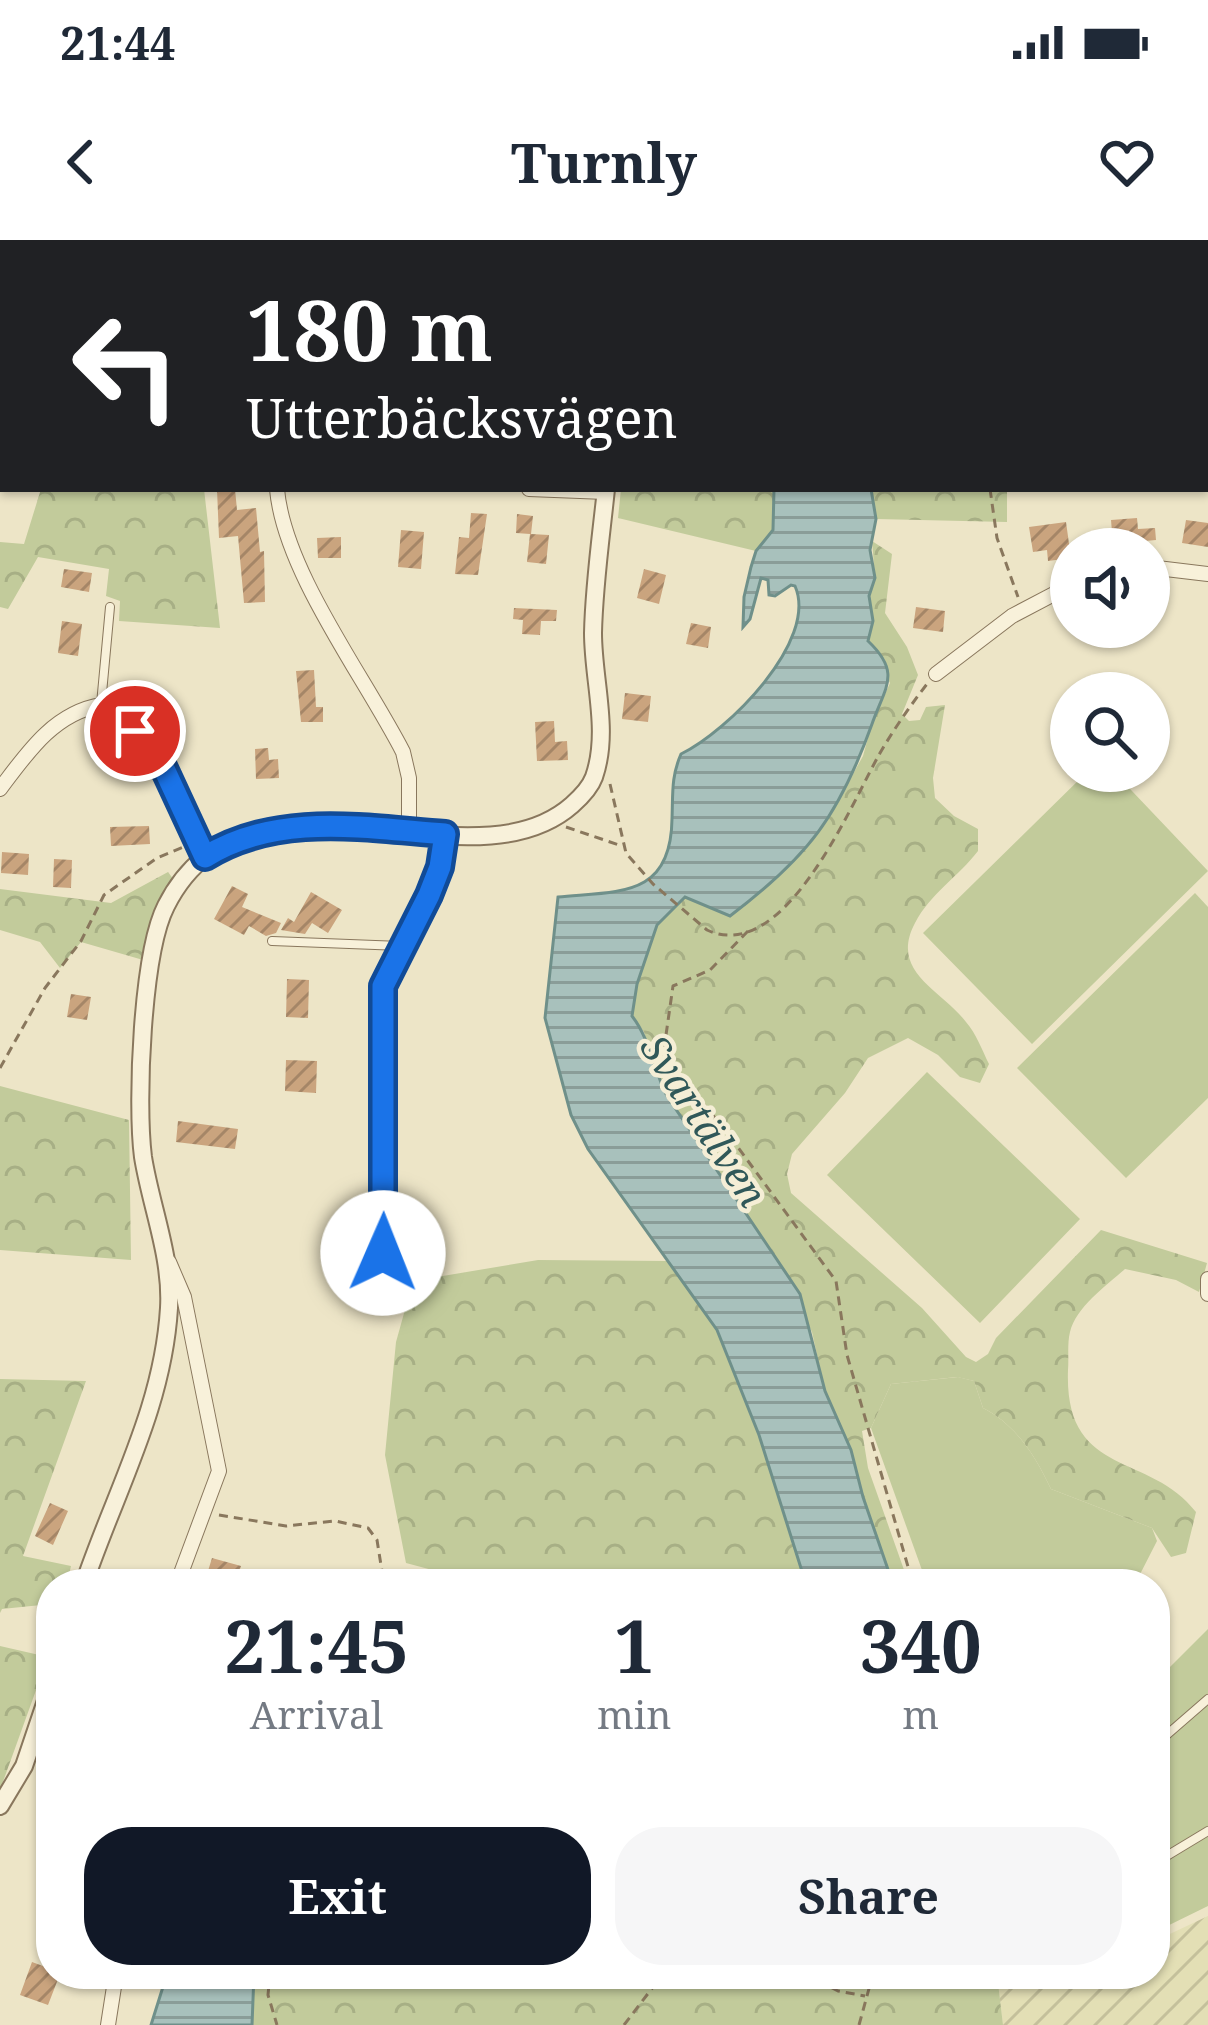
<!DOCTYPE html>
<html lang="en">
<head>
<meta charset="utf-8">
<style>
	:root { --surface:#fff; --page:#f6f6f7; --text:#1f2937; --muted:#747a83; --accent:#111827 }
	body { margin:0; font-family:"Noto Serif",serif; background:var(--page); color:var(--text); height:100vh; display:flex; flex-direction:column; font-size:45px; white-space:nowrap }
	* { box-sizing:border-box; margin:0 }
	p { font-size:39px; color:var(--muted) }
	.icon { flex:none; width:66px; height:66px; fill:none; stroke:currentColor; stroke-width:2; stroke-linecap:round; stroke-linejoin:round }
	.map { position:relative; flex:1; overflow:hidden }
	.panel { position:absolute; left:36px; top:1329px; width:1134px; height:420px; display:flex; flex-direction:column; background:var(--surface); border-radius:48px; box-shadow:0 3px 9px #0004 }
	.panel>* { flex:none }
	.hud { position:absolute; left:0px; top:0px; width:1209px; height:252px; box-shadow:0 3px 9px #0004; background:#202124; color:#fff; overflow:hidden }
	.buttons { position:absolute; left:1050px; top:288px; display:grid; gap:24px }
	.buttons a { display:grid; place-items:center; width:120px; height:120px; border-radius:50%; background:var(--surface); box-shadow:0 3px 9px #0004; font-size:60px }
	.pin { position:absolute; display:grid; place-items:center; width:102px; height:102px; color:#fff; margin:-51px; border:6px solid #fff; border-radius:50%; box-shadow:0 3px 12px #0007 }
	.me { position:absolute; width:132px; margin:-66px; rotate:1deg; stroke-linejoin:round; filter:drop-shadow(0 0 9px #0008) }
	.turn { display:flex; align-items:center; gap:42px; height:252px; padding:0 48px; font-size:54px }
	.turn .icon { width:156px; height:156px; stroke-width:2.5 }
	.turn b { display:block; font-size:84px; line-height:102px }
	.eta { display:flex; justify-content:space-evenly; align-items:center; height:204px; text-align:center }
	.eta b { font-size:72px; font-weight:700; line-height:84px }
	.button { display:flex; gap:24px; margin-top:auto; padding:24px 48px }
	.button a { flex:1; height:138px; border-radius:48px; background:var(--accent); color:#fff; font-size:48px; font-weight:700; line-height:138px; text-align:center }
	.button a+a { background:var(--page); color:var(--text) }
	.status { display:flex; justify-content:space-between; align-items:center; height:84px; padding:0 60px; background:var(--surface); direction:ltr }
	.status svg { height:33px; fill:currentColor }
	header { display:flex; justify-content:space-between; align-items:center; height:156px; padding:0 48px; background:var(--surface); font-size:54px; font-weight:700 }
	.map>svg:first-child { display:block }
	.farmland { fill:url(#farmland-furrows) }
	.green { fill:#c2cb9b }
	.forest { fill:url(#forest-crowns) }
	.water { fill:url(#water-rules); stroke:#6f908a; stroke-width:3 }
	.building { fill:url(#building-hatch) }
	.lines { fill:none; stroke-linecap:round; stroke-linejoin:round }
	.service-casing { stroke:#89775d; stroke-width:10 }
	.minor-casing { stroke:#89775d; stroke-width:16 }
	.tertiary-casing { stroke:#89775d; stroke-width:20 }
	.path { stroke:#89775d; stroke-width:3; stroke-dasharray:9 6; stroke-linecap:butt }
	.service { stroke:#f8f1da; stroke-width:8 }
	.minor { stroke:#f8f1da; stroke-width:14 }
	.tertiary { stroke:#f8f1da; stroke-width:16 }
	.route-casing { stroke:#114b97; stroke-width:30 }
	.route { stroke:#1a73e8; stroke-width:21 }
	.labels { text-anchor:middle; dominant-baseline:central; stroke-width:9; stroke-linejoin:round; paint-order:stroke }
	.water-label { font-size:39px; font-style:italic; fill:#305859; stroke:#f5eed6 }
</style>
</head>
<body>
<div class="status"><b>21:44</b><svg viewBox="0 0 49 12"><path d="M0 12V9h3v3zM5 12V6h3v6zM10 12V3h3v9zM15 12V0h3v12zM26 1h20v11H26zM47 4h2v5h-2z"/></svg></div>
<header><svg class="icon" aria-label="back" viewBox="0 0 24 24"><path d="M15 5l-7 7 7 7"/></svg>Turnly<svg class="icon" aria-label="heart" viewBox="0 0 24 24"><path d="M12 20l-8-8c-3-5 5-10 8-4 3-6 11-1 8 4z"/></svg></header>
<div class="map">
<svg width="1208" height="1785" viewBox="0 0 1208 1785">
	<defs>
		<pattern id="farmland-furrows" width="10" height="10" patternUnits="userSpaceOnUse" patternTransform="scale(3)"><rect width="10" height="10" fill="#e3dfb5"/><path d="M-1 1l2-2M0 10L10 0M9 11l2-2" fill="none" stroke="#c4c09b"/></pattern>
		<pattern id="forest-crowns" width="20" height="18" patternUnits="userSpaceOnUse" patternTransform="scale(3)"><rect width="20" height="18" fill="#c2cb9b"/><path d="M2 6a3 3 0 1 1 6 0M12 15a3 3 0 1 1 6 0" fill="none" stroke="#a7af85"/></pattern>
		<pattern id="water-rules" width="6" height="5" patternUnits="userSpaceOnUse" patternTransform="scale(3)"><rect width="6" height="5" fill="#a8c1bc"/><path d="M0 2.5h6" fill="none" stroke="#8a9d98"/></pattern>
		<pattern id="building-hatch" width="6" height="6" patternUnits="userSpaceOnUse" patternTransform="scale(3)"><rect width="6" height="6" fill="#caa47e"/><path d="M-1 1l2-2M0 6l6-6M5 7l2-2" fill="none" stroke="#a58667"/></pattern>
	</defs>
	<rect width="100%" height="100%" fill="#ede5c7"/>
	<!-- farmland -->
	<path class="farmland" d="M1208 1676V1785H1003L997 1734H1155V1701Z"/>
	<!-- green -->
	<path class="green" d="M1088 531H1113L1208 631 1032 804 923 693Z
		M1195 653 1208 667V858L1126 938 1017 828Z
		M927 832 1080 979 980 1083 827 935Z
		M958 1137 974 1141 983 1168C1016 1185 1035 1215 1051 1249L1152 1288 1157 1301 1135 1344H927L871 1188 891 1144Z
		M1208 1389V1666L1155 1692V1442Z"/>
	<!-- forest -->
	<path class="forest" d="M41 249H204L220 388 119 381 120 361 106 356 109 329 38 317 8 369 0 367V302L24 304Z
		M621 249H774L773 290 756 311 618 278Z
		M871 249H1007V282L876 279Z
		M872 301 892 314 885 373 907 407 918 435 902 474 909 481 920 480 926 467 945 465 933 538 935 558 954 576 978 589V611C959 636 930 654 915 683 889 732 941 749 966 782 976 793 982 810 989 824L980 843 960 837 938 815 908 798 868 818 845 853 792 914 787 934 791 953 922 1068 966 1117 976 1122 988 1114 996 1098 1101 990 1207 1023 1199 1052 1176 1040 1125 1029C1107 1045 1076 1067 1070 1092 1067 1104 1069 1118 1068 1130 1064 1239 1149 1211 1196 1272L1186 1313 1171 1317 1152 1288 1051 1249C1035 1215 1016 1185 983 1168L974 1141 957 1137 891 1144 871 1188 862 1191 868 1228 909 1344H893L863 1257 851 1210 825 1151 812 1092 763 997 738 967 667 856 654 830 644 792 632 777 637 744 657 685 685 657 824 586 863 516 872 483 890 443 868 401 873 381 869 356 875 338Z
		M168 632 177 644 150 722 81 702 60 728 40 702 0 690V649L111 663Z
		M0 846 129 880 131 1020 0 1010Z
		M538 1020 669 1021 717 1090 759 1195 806 1344H485L406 1323 385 1215 396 1102 413 1041Z
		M0 1139 86 1141 23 1316 71 1326 67 1344H51V1364L2 1369 0 1373Z
		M0 1406 48 1417 0 1550Z
		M233 1734H997L1003 1785H251Z"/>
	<!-- water -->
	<path class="water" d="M774 249H871L876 279 870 310 875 338 869 356 873 381 868 401C902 433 885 447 872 484 839 576 808 617 730 676L685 657 657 685 637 744 632 776C650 799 653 829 667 856L800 1054 825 1151 851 1210 863 1257 893 1344H806L759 1195 717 1090 588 909 571 875 545 778 558 657C619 651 671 658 672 579 673 554 671 537 681 514 727 492 819 401 795 346L791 345 775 356 769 355 768 340 761 338 750 379 743 387 744 357 751 327 756 311 773 290Z
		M167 1734H254L252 1785H151Z"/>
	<!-- building -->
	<path class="building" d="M217 249H235L237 270 256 268 260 312 264 311 265 362 244 363 238 296 219 298Z
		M471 273 487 274 478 335 455 334 459 297 469 298Z
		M517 274 533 276 531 294 549 295 546 324 527 322 530 294 516 293Z
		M1137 278 1138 289 1155 288 1156 300 1113 304 1111 280Z
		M1186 280 1208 283V307L1182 303Z
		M1066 282 1071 318 1048 321 1047 310 1033 312 1029 287Z
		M401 290 424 292 421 329 398 327Z
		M341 297V318H318L317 298Z
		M64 329 92 333 89 352 61 347Z
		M644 329 666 335 659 364 637 358Z
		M916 367 945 371 943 392 913 388Z
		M514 368 557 370 556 381H541L540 395 522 394 523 380 513 379Z
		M62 381 82 384 78 416 58 413Z
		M691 383 711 387 708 408 686 404Z
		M314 430 316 467H323V482H301L296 431Z
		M625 453 651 456 648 482 622 479Z
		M554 481 555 502 567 501 568 520 537 521 535 482Z
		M268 508 269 520 278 519 279 538 256 539 255 509Z
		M149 586 150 604 111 606 110 587Z
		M2 612 29 614 28 635 1 633Z
		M54 619 72 620 71 648 53 647Z
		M232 646 248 654 242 667 281 683 276 693 266 696 249 686 244 695 214 679Z
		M311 652 342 670 328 693 312 683 305 694 281 690 288 678 294 682Z
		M287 739 309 740 308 778 286 777Z
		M71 754 91 757 87 780 67 777Z
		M286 820 317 821 316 853 285 851Z
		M178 881 238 889 235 909 176 902Z
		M50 1263 68 1271 53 1305 35 1296Z
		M212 1318 241 1326 235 1344H204Z
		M32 1722 51 1729V1734H60L48 1765 20 1755Z"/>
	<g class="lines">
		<defs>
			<path id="service" d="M101 464 110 367
				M272 701 401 706
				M1155 1505 1208 1459
				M1155 1623 1208 1591"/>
			<path id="minor" d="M643 0 648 3
				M290 3V0
				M1206 150 1208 151
				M277 249C284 331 364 436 403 512L409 538V591
				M529 249 606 252
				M1149 327 1208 334
				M936 434 1012 376 1071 345
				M0 549C27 513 54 473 101 465 160 506 176 554 205 617
				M383 1013V746L429 655 440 627 445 594
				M169 1022 184 1057 219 1231 177 1344
				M1208 1039V1054
				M108 1785 116 1734"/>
			<path id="tertiary" d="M660 3 661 0
				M84 1344C115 1252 163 1168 169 1068 172 1017 151 967 143 917 136 863 142 713 166 666 248 503 469 656 572 565 581 557 590 548 594 537 610 491 593 441 593 393 594 345 601 297 606 249
				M0 1566 24 1526 51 1446"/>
		</defs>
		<!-- service casing -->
		<use href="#service" class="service-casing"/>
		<!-- minor casing -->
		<use href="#minor" class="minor-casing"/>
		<!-- tertiary casing -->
		<use href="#tertiary" class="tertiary-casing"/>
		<!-- path -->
		<path class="path" d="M932 3V0
			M990 249 997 298 1018 357
			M610 544 626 613 653 644 707 690C785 726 851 564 880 513 894 489 910 466 927 444
			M566 587 619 605
			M748 691 710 730 673 746 663 816 726 891 836 1041 847 1115 913 1344
			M0 828 45 748 81 701 104 655 157 618 186 606
			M219 1275 286 1286 335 1281 368 1288 377 1300 384 1344
			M270 1734 268 1755 277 1785
			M805 1734 838 1751 865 1756
			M624 1785 663 1734
			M859 1785 873 1734"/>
		<!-- service -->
		<use href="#service" class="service"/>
		<!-- minor -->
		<use href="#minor" class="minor"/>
		<!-- tertiary -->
		<use href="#tertiary" class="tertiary"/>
	</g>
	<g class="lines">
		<defs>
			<path id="route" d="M135 491 160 520 205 617C277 572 364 588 445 594L440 627 429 655 383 746V1013"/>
		</defs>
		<!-- route casing -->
		<use href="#route" class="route-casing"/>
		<!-- route -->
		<use href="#route" class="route"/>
	</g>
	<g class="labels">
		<!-- water labels -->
		<g class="water-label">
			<text transform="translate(705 880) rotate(57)">Svartälven</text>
		</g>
	</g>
</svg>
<div class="buttons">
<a><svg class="icon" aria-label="sound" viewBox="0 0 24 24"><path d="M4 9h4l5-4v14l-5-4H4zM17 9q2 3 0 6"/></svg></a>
<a><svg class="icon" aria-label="search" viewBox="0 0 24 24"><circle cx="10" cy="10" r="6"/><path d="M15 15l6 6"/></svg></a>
</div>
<div class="pin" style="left:135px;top:491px;background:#d93025"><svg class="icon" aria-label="arrive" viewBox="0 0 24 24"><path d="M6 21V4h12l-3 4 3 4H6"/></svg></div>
<svg class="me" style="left:383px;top:1013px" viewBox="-20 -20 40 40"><circle r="19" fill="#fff"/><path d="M0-13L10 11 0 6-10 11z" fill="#1a73e8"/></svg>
<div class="hud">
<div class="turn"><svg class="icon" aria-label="left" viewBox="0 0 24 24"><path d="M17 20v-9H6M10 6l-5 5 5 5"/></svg><div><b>180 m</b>Utterbäcksvägen</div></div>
</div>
<section class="panel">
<div class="eta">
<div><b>21:45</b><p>Arrival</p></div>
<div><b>1</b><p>min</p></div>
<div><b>340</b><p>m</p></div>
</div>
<div class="button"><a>Exit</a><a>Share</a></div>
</section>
</div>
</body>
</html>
